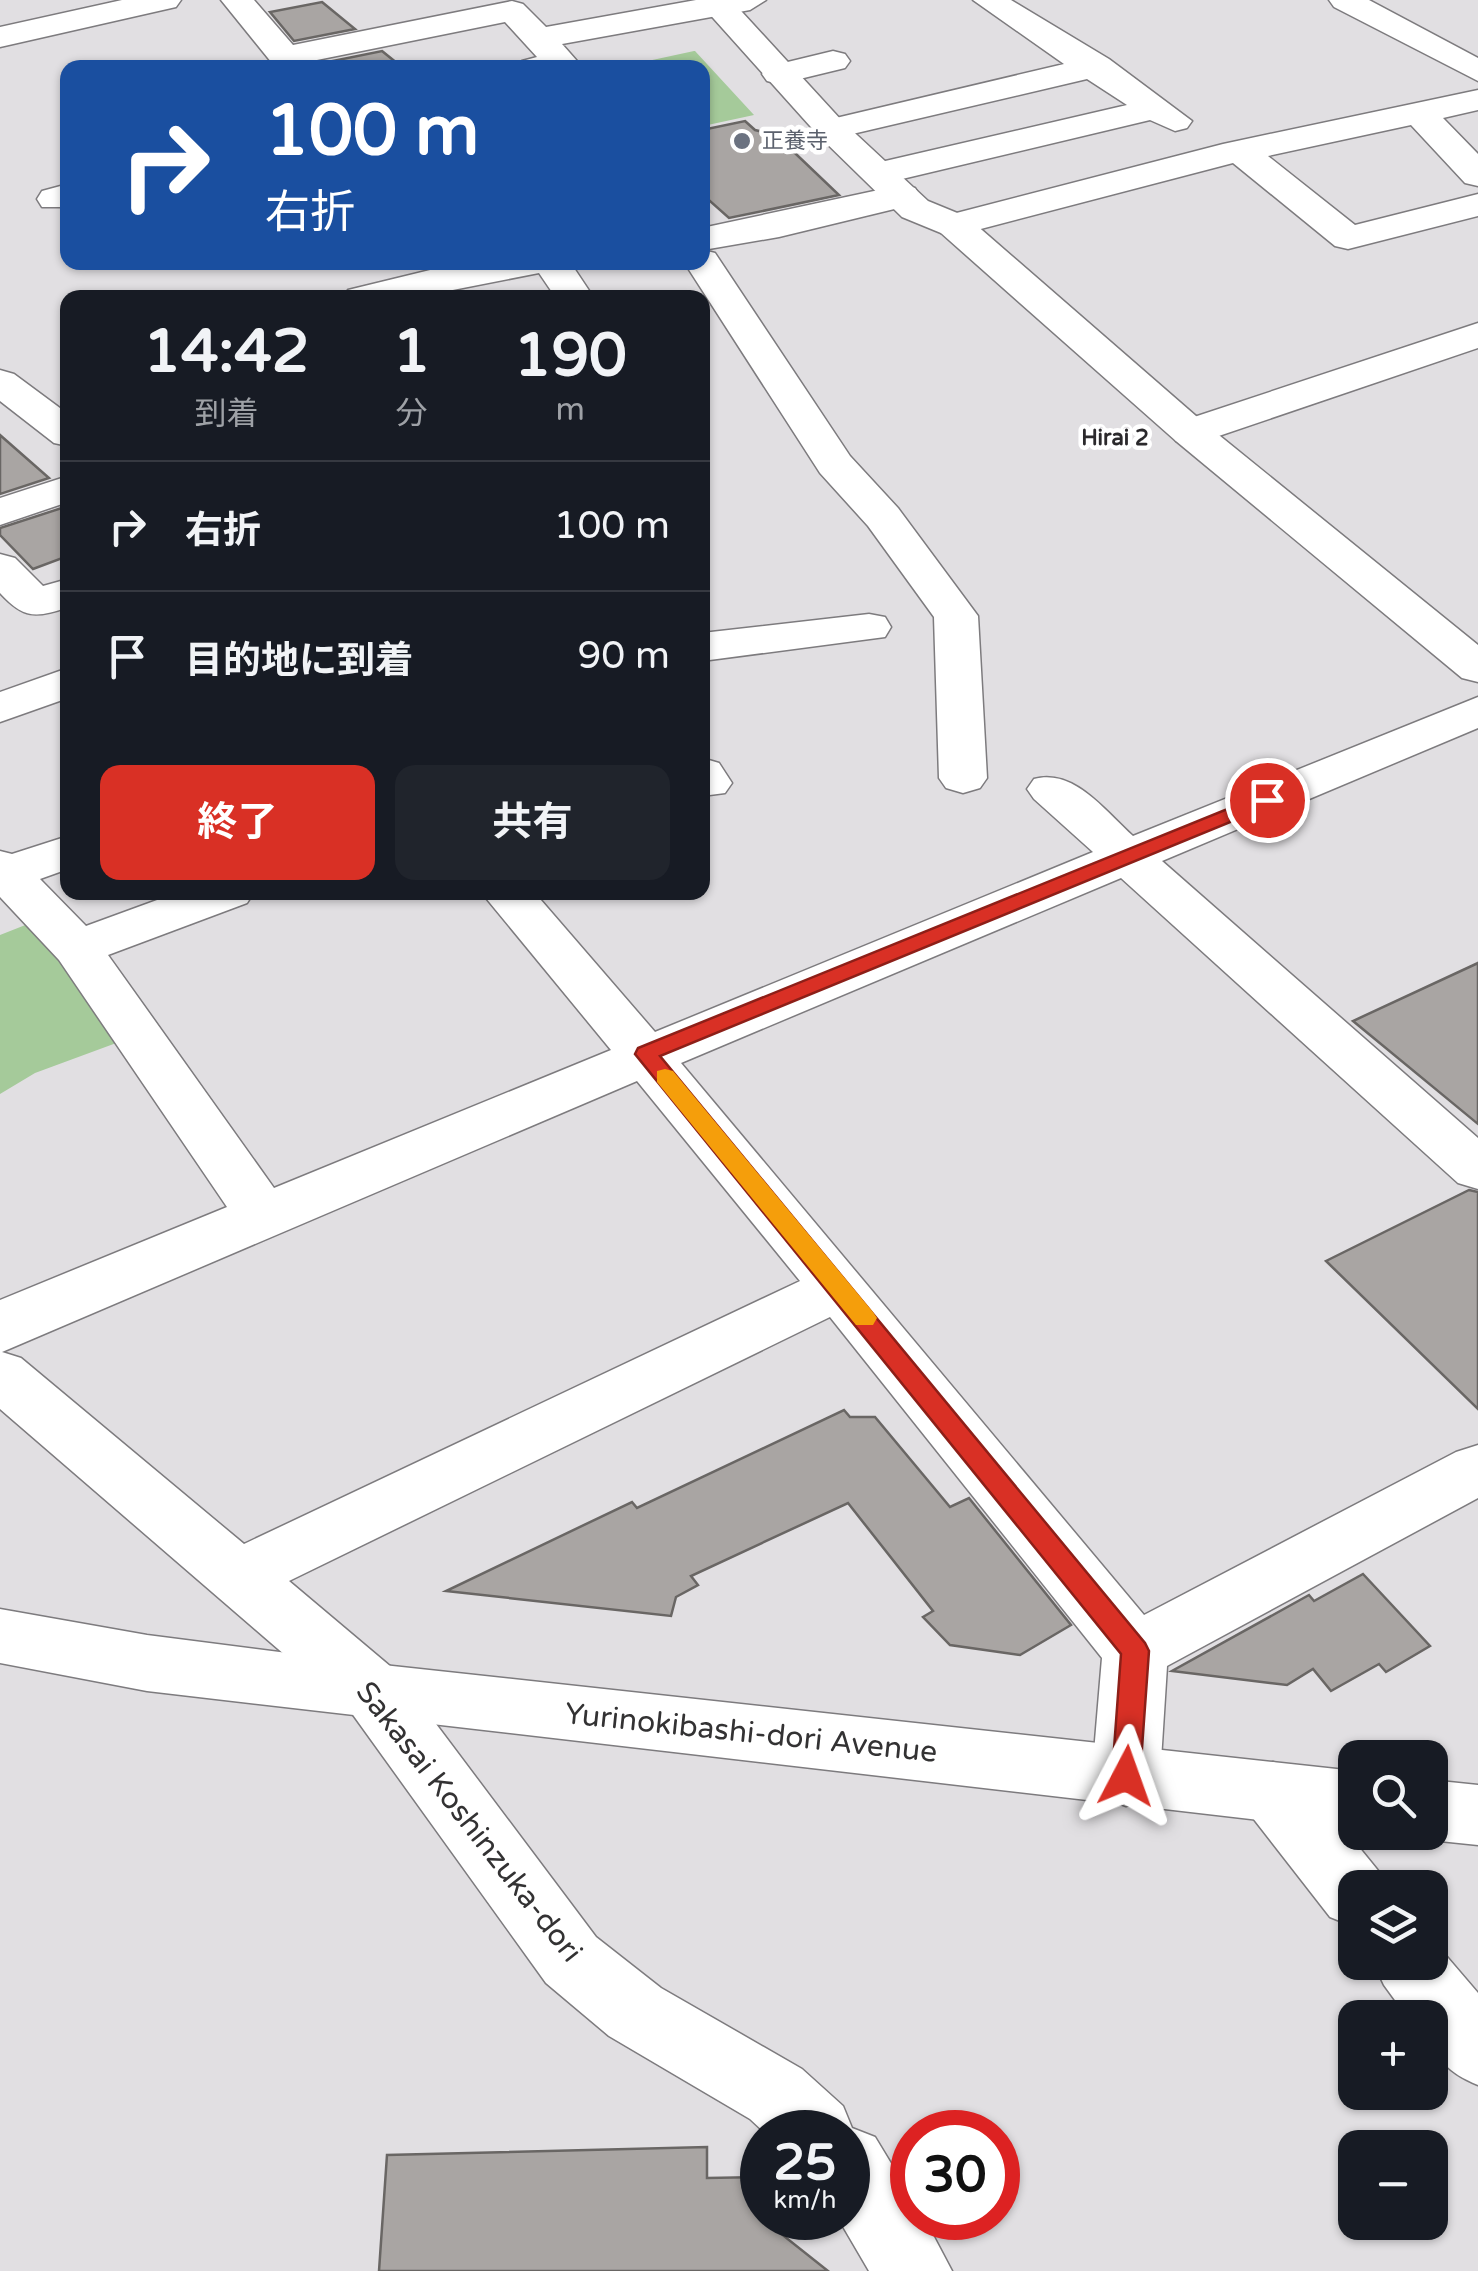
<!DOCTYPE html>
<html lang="ja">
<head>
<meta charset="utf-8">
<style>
	:root { --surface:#171b24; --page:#20242c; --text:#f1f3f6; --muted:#9ea1a6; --line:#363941; --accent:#d93025 }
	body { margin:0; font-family:"Varela Round","Noto Sans JP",sans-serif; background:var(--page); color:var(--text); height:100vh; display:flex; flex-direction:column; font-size:38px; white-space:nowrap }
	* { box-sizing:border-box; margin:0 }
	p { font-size:32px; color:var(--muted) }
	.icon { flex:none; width:55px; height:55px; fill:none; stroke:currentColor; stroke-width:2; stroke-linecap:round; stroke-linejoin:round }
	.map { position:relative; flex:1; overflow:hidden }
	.sheet { position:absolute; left:60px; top:290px; width:650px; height:610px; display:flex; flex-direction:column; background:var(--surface); border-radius:20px; box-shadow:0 2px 8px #0004 }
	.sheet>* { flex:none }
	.banner { position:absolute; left:60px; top:60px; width:650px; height:210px; border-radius:20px; box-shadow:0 2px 8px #0004; background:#1a4fa0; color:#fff; overflow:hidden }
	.fabs { position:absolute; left:1338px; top:1740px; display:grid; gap:20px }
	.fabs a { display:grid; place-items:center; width:110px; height:110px; border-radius:20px; background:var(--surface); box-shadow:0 2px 8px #0004; font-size:50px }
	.speed { position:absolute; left:740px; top:2110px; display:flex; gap:20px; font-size:50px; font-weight:700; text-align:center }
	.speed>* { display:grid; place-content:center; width:130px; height:130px; border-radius:50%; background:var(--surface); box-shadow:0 2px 8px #0004; line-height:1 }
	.speed small { font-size:25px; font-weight:400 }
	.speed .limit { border:15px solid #d22; background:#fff; color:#111 }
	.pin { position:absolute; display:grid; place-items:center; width:85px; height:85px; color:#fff; margin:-42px; border:5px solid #fff; border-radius:50%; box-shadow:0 2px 10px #0007 }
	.me { position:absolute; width:110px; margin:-55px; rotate:4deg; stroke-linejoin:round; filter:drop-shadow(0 0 8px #0008) }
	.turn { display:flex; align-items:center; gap:35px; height:210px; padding:0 40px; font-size:45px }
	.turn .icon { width:130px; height:130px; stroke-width:2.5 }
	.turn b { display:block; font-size:70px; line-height:85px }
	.eta { display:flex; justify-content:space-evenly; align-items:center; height:170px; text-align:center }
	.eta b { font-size:60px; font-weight:700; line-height:70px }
	.button { display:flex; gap:20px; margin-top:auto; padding:20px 40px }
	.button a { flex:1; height:115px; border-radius:20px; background:var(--accent); color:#fff; font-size:40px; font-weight:700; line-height:115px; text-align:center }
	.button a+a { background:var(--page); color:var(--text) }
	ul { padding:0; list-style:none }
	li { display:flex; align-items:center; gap:30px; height:130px; padding:0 40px; border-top:2px solid var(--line) }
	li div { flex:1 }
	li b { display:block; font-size:38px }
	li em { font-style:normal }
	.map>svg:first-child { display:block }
	.green { fill:#a5ca9a }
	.building { fill:#a9a5a3; stroke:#696664; stroke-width:2.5 }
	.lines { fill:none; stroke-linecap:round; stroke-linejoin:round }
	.minor-casing { stroke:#7d7b7e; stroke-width:3 }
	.major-casing { stroke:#7d7b7e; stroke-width:3 }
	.minor { fill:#fff; fill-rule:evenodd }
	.major { fill:#fff; fill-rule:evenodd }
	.route { fill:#d93025; stroke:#8d1f18; stroke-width:2.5 }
	.slow { fill:#f59e0b }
	.worship-dot { fill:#6b7280; stroke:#fff; stroke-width:4 }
	.labels { text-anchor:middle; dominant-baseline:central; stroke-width:9; stroke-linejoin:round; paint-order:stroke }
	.far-worship-label { font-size:22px; fill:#5b616d; stroke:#fff; text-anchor:start }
	.far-neighbourhood-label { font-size:22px; font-weight:bold; fill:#2b292c; stroke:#fff }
	.near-street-label { font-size:30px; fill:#333233; stroke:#fff }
</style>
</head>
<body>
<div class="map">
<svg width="1478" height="2271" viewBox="0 0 1478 2271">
	<rect width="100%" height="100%" fill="#e1dfe2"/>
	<!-- green -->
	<path class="green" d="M694 51H695L754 115 703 126 702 68 620 67Z
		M33 922 119 1042 35 1073 0 1094V935Z"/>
	<!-- building -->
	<path class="building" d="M322 2 355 29 294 41 270 12Z
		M382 51 403 68 313 65Z
		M745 121 755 130 776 135 839 195 729 218 702 194V130Z
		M0 435 49 478 0 494Z
		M68 506V556L33 569 0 535V528Z
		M1478 963V1124L1353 1021Z
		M1469 1190 1478 1192V1409L1326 1261Z
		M844 1410 850 1417H875L950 1507 969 1498 1071 1625 1020 1655 950 1645 923 1617 933 1611 848 1503 691 1576 698 1585 676 1597 671 1616 446 1591 632 1502 637 1508Z
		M1363 1574 1430 1646 1386 1672 1379 1664 1331 1691 1313 1669 1287 1685 1172 1671 1309 1595 1314 1601Z
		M707 2147V2178L762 2177V2218H775V2229L828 2271H379L387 2155Z"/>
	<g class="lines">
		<defs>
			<path id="minor" d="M122 0H181L176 7 0 47V27Z
				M221 0H254L293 45 512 1 523 4 546 27 696 0H766L750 10 562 44 577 61 572 68H518L522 61 537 57 505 22 307 62 310 68H276Z
				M973 0H1011L1109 59 1192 121 1187 128 1175 131 1150 120 881 184 868 181 863 173 868 165 1127 105 1087 79 831 139 819 136 814 129 819 122 1064 64Z
				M1329 0H1369L1478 58V81L1334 7Z
				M833 51 845 54 850 61 845 68 779 84 767 81 762 74 767 67Z
				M1478 90V110L1443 118 1478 154V186L1465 183 1411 125 1268 156 1355 225 1478 194V216L1348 249 1335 246 1233 163 954 236 941 233 936 225 941 217 1223 144Z
				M68 184V207H42L37 199 42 191Z
				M902 185 915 188 920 196 915 204 779 237 703 250 715 253 850 456 898 508 978 616 987 778 980 788 963 793 946 788 939 778 934 617 868 526 820 473 684 262H702V228Z
				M463 262H570L594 298H556L539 273 412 298H343L348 290Z
				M1478 323V348L1204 441 1190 444 1176 441 1170 432 1176 423Z
				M0 370 14 374 68 414V446L54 443 0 401Z
				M68 476V502L0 525V498Z
				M0 554 15 558 43 586 68 579V607C35 619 23 618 0 593Z
				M869 614 885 617 891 627 885 637 702 661V633Z
				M68 668V698L0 722V692Z
				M1478 697V728L1162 861 1478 1138V1189L1458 1183 1121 878 681 1063 1144 1615 1456 1452 1478 1445V1498L1167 1666 1160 1776 1150 1797 1126 1806 1102 1797 1092 1776 1102 1658 830 1317 289 1581 397 1672 596 1937 661 1988 802 2069 843 2106 852 2128 875 2137 912 2198V2218H924L952 2271H869L838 2218H848V2132H764L750 2119 609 2036 546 1983 351 1712 0 1409V1300L227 1207 59 960 0 897V851L12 854 68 836V869L40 879 86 926 179 892H254L247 903 108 955 274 1188 611 1050 481 892H534L655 1032 1093 852 1034 799 1027 789 1034 779C1074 768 1105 811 1133 836ZM637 1081 800 1281 244 1544 21 1358 2 1352Z
				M702 758 719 763 732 783 725 793 702 796Z
				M1273 1762 1297 1771 1380 1873 1387 1888H1355V1927L1330 1917 1249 1813 1239 1792 1249 1771Z
				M1430 1937 1478 1993V2085C1444 2071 1430 2054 1430 2018H1408L1384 1985 1373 1962H1430Z"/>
			<path id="major" d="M697 0H731L843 122 928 201 967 217 1204 423 1478 645V682L1462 678 1176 441 941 233 902 217 819 136Z
				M0 1609 147 1635 374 1664 1355 1771V1831L147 1691 0 1663Z
				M1430 1780 1478 1785V1845L1430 1840 1409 1832H1430Z"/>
		</defs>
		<!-- minor casing -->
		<use href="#minor" class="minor-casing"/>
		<!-- major casing -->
		<use href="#major" class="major-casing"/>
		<!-- minor -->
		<use href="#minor" class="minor"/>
		<!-- major -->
		<use href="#major" class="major"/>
	</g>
	<!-- route -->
	<path class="route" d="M1267 793 1277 800 1274 804 660 1056 1145 1643 1149 1651 1140 1776 1136 1784 1126 1788 1116 1784 1112 1776 1121 1654 635 1054 638 1048Z"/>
	<!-- slow -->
	<path class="slow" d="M665 1069 673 1071 873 1312 877 1318 873 1325H856L657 1082V1071Z"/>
	<!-- markers -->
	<circle class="worship-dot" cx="742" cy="141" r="10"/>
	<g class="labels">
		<!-- far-worship labels -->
		<g class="far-worship-label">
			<text x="762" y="141">正養寺</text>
		</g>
		<!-- far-neighbourhood labels -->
		<g class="far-neighbourhood-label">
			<text x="1115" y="438">Hirai 2</text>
		</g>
		<!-- near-street labels -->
		<g class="near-street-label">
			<text transform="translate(751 1733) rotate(6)">Yurinokibashi-dori Avenue</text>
			<text transform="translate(469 1822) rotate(52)">Sakasai Koshinzuka-dori</text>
		</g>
	</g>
</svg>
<div class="fabs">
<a><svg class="icon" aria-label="search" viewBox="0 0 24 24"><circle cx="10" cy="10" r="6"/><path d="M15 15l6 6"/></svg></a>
<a><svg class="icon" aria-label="layers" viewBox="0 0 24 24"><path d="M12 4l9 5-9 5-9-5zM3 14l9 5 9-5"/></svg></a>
<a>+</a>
<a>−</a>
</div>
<div class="speed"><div>25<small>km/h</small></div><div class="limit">30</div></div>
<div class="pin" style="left:1267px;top:800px;background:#d93025"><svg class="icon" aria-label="arrive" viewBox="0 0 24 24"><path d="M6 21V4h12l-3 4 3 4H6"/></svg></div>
<svg class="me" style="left:1126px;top:1776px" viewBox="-20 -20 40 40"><path d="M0-17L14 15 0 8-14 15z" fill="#d93025" stroke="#fff" stroke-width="4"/></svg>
<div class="banner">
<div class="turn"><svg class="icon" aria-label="right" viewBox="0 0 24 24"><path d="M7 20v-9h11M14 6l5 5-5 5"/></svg><div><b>100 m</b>右折</div></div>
</div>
<section class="sheet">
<div class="eta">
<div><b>14:42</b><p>到着</p></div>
<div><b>1</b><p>分</p></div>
<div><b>190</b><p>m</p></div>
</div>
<ul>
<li><svg class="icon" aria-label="right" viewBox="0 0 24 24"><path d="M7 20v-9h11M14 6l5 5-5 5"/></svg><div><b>右折</b></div><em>100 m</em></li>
<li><svg class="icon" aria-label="arrive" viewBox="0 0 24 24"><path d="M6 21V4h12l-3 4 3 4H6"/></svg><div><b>目的地に到着</b></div><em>90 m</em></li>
</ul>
<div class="button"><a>終了</a><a>共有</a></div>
</section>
</div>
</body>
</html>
